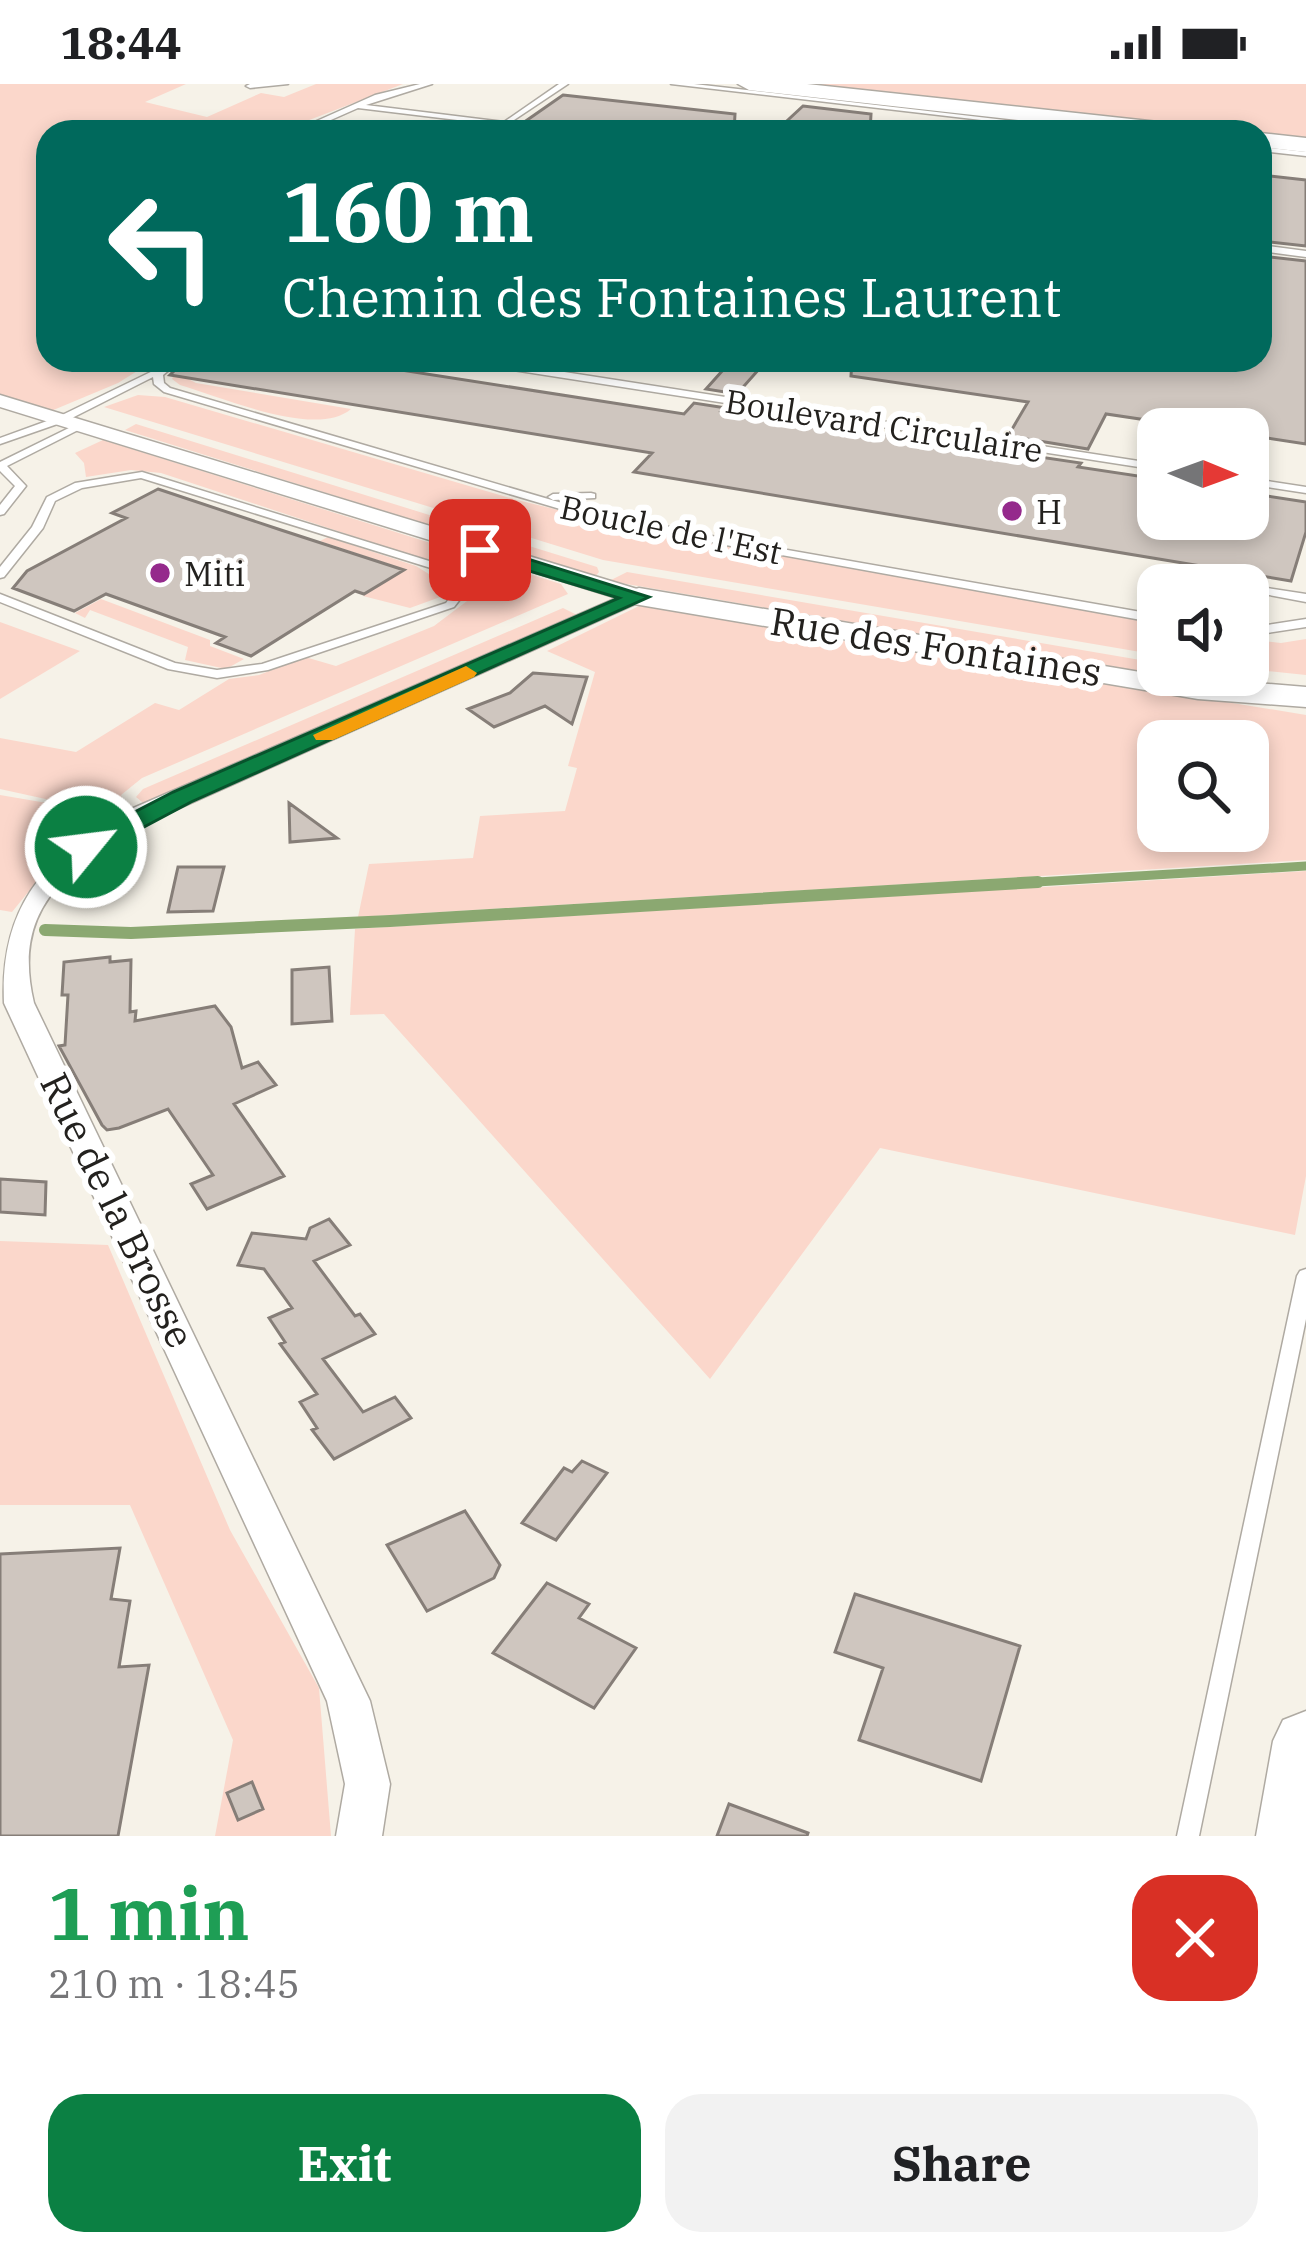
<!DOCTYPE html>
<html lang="en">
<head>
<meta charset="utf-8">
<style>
	:root { --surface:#fff; --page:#f2f2f2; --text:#202124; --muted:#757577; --accent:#0b8043 }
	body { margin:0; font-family:"IBM Plex Serif",serif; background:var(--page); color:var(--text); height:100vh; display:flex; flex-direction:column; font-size:45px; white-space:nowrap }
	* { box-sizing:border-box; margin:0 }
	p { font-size:39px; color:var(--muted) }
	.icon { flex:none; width:66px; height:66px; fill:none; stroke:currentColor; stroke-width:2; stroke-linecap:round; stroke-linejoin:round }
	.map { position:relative; height:1752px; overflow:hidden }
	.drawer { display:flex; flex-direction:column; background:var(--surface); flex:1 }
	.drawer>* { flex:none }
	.hud { position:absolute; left:36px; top:36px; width:1236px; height:252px; border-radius:36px; box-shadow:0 6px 18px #0003; background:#00695c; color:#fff; overflow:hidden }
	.needle { width:78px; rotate:91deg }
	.controls { position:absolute; left:1137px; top:324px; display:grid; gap:24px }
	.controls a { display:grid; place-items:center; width:132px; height:132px; border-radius:24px; background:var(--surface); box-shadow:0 6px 18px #0003; font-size:60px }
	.pin { position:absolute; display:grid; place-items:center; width:102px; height:102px; color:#fff; margin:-51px; border-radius:24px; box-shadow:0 6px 18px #0006 }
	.me { position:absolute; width:132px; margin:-66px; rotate:61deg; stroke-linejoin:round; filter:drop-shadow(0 0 9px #0008) }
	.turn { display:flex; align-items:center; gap:42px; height:252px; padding:0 48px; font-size:54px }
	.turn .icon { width:156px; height:156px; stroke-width:2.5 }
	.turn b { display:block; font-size:84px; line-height:102px }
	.round { display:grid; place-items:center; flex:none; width:126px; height:126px; border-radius:36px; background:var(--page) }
	.summary { display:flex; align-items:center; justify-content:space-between; height:204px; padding:0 48px }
	h1 { font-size:72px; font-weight:800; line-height:90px; color:#1e9e55 }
	.action { display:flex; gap:24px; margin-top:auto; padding:24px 48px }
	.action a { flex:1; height:138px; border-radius:36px; background:var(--accent); color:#fff; font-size:48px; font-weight:800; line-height:138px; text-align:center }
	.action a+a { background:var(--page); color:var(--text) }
	.status { display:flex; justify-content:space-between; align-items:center; height:84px; padding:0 60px; background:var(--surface); direction:ltr }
	.status svg { height:33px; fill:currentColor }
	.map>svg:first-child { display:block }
	.green { fill:#fbd7cb; fill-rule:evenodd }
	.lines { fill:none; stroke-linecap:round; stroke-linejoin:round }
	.stream-far1 { stroke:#8ba871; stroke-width:9 }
	.stream { stroke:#8ba871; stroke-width:12 }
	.building { fill:#cfc6bf; stroke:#867e78; stroke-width:3 }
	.service-casing { stroke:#afaaa2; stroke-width:3 }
	.minor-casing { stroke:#afaaa2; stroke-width:3 }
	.tertiary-casing { stroke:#afaaa2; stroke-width:3 }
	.secondary-casing { stroke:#afaaa2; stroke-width:3 }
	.service { fill:#fff; fill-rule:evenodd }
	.minor { fill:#fff; fill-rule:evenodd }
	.tertiary { fill:#fff; fill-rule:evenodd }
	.secondary { fill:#fff; fill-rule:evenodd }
	.route { fill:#0b8043; stroke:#07532c; stroke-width:3 }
	.slow { fill:#f59e0b }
	.poi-dot { fill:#952a8c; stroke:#fff; stroke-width:4.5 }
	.labels { text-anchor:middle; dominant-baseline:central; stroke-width:12; stroke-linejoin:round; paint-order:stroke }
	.far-street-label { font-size:33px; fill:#23211e; stroke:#fff }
	.far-poi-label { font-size:33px; fill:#23211e; stroke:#fff; text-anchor:start }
	.street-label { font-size:39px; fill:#23211e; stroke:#fff }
</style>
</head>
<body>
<div class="status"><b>18:44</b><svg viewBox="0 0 49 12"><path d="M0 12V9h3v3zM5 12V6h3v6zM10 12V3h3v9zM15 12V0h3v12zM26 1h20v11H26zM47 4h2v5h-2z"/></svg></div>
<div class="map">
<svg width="1306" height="1752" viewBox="0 0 1306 1752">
	<rect width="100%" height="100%" fill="#f6f2e8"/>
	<!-- green -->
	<path class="green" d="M0 0H186L145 18 207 33 261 9 284 13 316 0H403L278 48H48V165L40 170 48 173V276H155L118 299 51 327 0 313Z
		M791 0H1306V54L1260 48Z
		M175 288 196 299 351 325C316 355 222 313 180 301L172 295Z
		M138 311 165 313 517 416 621 441 1158 539V571L603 476 104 323Z
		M136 340 597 483 599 488 595 493 585 490 125 346Z
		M103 356 561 500 568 510 142 694 121 711 123 720 133 726 129 732 106 718 91 725 0 705V654L76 668 155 619 179 626 229 595 259 591 305 573 336 582 434 542 475 511 473 496 459 487 161 389 131 386 86 393 84 379 75 369Z
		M328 453 416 482 445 500 443 512 410 524 363 512 404 485 320 457Z
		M627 488 1158 579V591L609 497Z
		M101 515 210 556V562L244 575 226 585 185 576 188 563 90 526 85 534 75 529Z
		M639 522 1306 631V776L358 833 369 780 473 774 480 732 565 727 577 684 568 682 595 588 547 567ZM1158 657H1248V747H1158Z
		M563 524 579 532 147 722 136 713 143 705Z
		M0 538 80 567 0 615Z
		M1248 555 1281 559 1306 555V591L1248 585Z
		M0 711 76 724 109 742 47 785 12 828 0 826Z
		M1306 787V1092L1295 1151 880 1064 710 1295 384 930 350 931 355 845Z
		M0 1157 108 1161 230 1446 319 1604 331 1752H215L233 1656 130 1421H0Z"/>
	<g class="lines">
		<!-- stream-far1 -->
		<path class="stream-far1" d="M988 801 1306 782"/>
		<!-- stream -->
		<path class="stream" d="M45 846 131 849 390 837 1038 798"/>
	</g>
	<!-- building -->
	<path class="building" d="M563 11 735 30 734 48H510Z
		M803 22 871 30 870 48H775Z
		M1260 91 1306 96V162L1260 157Z
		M1260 172 1306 177V360L1248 351V345H1207L1106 330 1088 365 1008 352 1028 318 851 292 852 276H1260Z
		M185 276H337L684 330 694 319 726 324 722 327 1081 379 1078 383 1158 395V435H1248V409L1306 418V448L1291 497 634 388 652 369 170 291Z
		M732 276H767L737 310 706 305Z
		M158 405 281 446 404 486 364 510 355 507 251 572 216 559 225 553 106 510 74 527 13 504 27 487 126 434 112 429Z
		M533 589 587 593 572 640 545 622 494 643 468 625 510 609Z
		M289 719 337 754 290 758Z
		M178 783H224L213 827 168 828Z
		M110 873V878L131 876 130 928 136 927 135 937 215 922 231 943 242 984 258 978 276 1001 234 1020 284 1092 207 1125 191 1100 213 1091 168 1025 119 1044 107 1046 102 1041 59 962 65 961 68 911H62L64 878Z
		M329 883 332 937 292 940V886Z
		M0 1095 46 1098 45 1131 0 1128Z
		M329 1135 350 1161 314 1177 355 1232 360 1230 375 1250 323 1275 363 1328 395 1313 411 1334 334 1375 312 1346 317 1344 300 1318 317 1310 280 1260 285 1258 269 1234 292 1224 264 1185 238 1181 252 1149 306 1155 310 1144Z
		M582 1377 607 1389 556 1456 522 1439 564 1384 572 1388Z
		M465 1427 500 1481 494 1494 427 1527 387 1461Z
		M120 1464 111 1515 130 1517 119 1583 149 1581 118 1752H0V1470Z
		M547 1499 589 1520 579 1534 636 1564 594 1624 493 1569Z
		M855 1510 1020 1562 981 1697 859 1656 883 1584 835 1568Z
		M252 1698 263 1725 238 1736 227 1709Z
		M729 1720 808 1749 807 1752H717Z"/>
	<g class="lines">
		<defs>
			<path id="service" d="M288 0 250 4 246 2 250 0Z
				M420 0H432L366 21 504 38 559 0H568L502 44 499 41 358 24 315 43 346 48 307 46 292 48 375 11Z
				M671 0H694L1109 48H1085Z
				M1260 63 1306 68V72L1260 67Z
				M1260 161 1306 167V173L1260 167Z
				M170 276H181L163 291 164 299 170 304 579 424 731 456 1158 531V539L731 462 577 430 164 308 154 300 153 293 66 337 0 360V354L58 333 161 283Z
				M463 276H487L1158 380V386L468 279Z
				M79 339 88 341 7 382 26 402 4 430 0 431V421L15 402 0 387V378Z
				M142 388 442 481 465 495 468 505 454 523 268 586 217 594 168 585 0 518V510L175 579 217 586 262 580 446 519 456 505 455 499 434 485 141 394 82 404 55 417 43 444 4 493 0 494V483L32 443 47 413 75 399Z
				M1248 394 1306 403V409L1248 400Z
				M591 409 595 410V414L553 416 548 413 553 410Z
				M1246 501H1248L1306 510V518L1248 507Z
				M1306 535V543L1248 552V544Z
				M1306 1185V1235L1199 1752H1177L1297 1192 1300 1187Z"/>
			<path id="minor" d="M0 311 647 508 651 513 135 744C63 788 12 827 34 919L370 1617 390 1700 382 1752H336L345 1700 327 1617 4 919C0 825 42 777 115 732L617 514 0 323Z"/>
			<path id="tertiary" d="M639 504 1158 591 1306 603V623L1198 615 628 519 624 513 628 507Z"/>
			<path id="secondary" d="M738 0H807L1186 41 1197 48H1125L749 6Z
				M1260 49 1306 54V68L1260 63Z
				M1306 1627V1752H1256L1273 1657 1283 1636Z"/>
		</defs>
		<!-- service casing -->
		<use href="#service" class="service-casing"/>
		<!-- minor casing -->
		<use href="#minor" class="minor-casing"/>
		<!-- tertiary casing -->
		<use href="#tertiary" class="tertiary-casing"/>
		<!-- secondary casing -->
		<use href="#secondary" class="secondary-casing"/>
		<!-- service -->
		<use href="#service" class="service"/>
		<!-- minor -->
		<use href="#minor" class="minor"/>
		<!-- tertiary -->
		<use href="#tertiary" class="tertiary"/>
		<!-- secondary -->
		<use href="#secondary" class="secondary"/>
	</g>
	<!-- route -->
	<path class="route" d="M480 460 649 513 191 718 95 769H77L74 763 77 758 173 708 619 514 473 470V462Z"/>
	<!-- slow -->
	<path class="slow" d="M466 582 477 589 474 593 333 656H316L313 651Z"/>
	<!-- markers -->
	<g class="poi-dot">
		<circle cx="1012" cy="427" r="12"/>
		<circle cx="160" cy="489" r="12"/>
	</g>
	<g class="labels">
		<!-- far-street labels -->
		<g class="far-street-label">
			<text transform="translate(884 341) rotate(9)">Boulevard Circulaire</text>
			<text transform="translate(671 445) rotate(12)">Boucle de l'Est</text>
		</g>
		<!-- far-poi labels -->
		<g class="far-poi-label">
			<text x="1036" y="427">H</text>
			<text x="184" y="489">Miti</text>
		</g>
		<!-- street labels -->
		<g class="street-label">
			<text transform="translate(936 562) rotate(9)">Rue des Fontaines</text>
			<text transform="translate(118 1126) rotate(64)">Rue de la Brosse</text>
		</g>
	</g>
</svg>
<div class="controls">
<a><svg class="needle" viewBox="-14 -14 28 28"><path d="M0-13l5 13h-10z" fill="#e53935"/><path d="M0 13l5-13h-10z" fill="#757577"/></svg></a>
<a><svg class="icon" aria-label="sound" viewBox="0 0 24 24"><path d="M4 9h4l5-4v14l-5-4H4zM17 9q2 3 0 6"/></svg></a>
<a><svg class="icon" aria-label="search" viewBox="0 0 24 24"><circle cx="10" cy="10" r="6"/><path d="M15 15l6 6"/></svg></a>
</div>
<div class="pin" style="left:480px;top:466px;background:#d93025"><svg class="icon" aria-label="arrive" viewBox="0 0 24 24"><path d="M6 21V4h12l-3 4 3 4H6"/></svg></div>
<svg class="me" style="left:86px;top:763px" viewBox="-20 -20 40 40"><circle r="17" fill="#0b8043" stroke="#fff" stroke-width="3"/><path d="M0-11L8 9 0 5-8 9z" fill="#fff"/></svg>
<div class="hud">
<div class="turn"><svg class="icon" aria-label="left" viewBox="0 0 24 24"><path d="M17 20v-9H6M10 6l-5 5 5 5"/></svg><div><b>160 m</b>Chemin des Fontaines Laurent</div></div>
</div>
</div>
<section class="drawer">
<div class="summary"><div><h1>1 min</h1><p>210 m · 18:45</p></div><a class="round" style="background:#d93025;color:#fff"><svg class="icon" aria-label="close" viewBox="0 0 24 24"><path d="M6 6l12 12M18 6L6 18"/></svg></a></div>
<div class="action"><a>Exit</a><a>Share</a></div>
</section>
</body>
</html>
